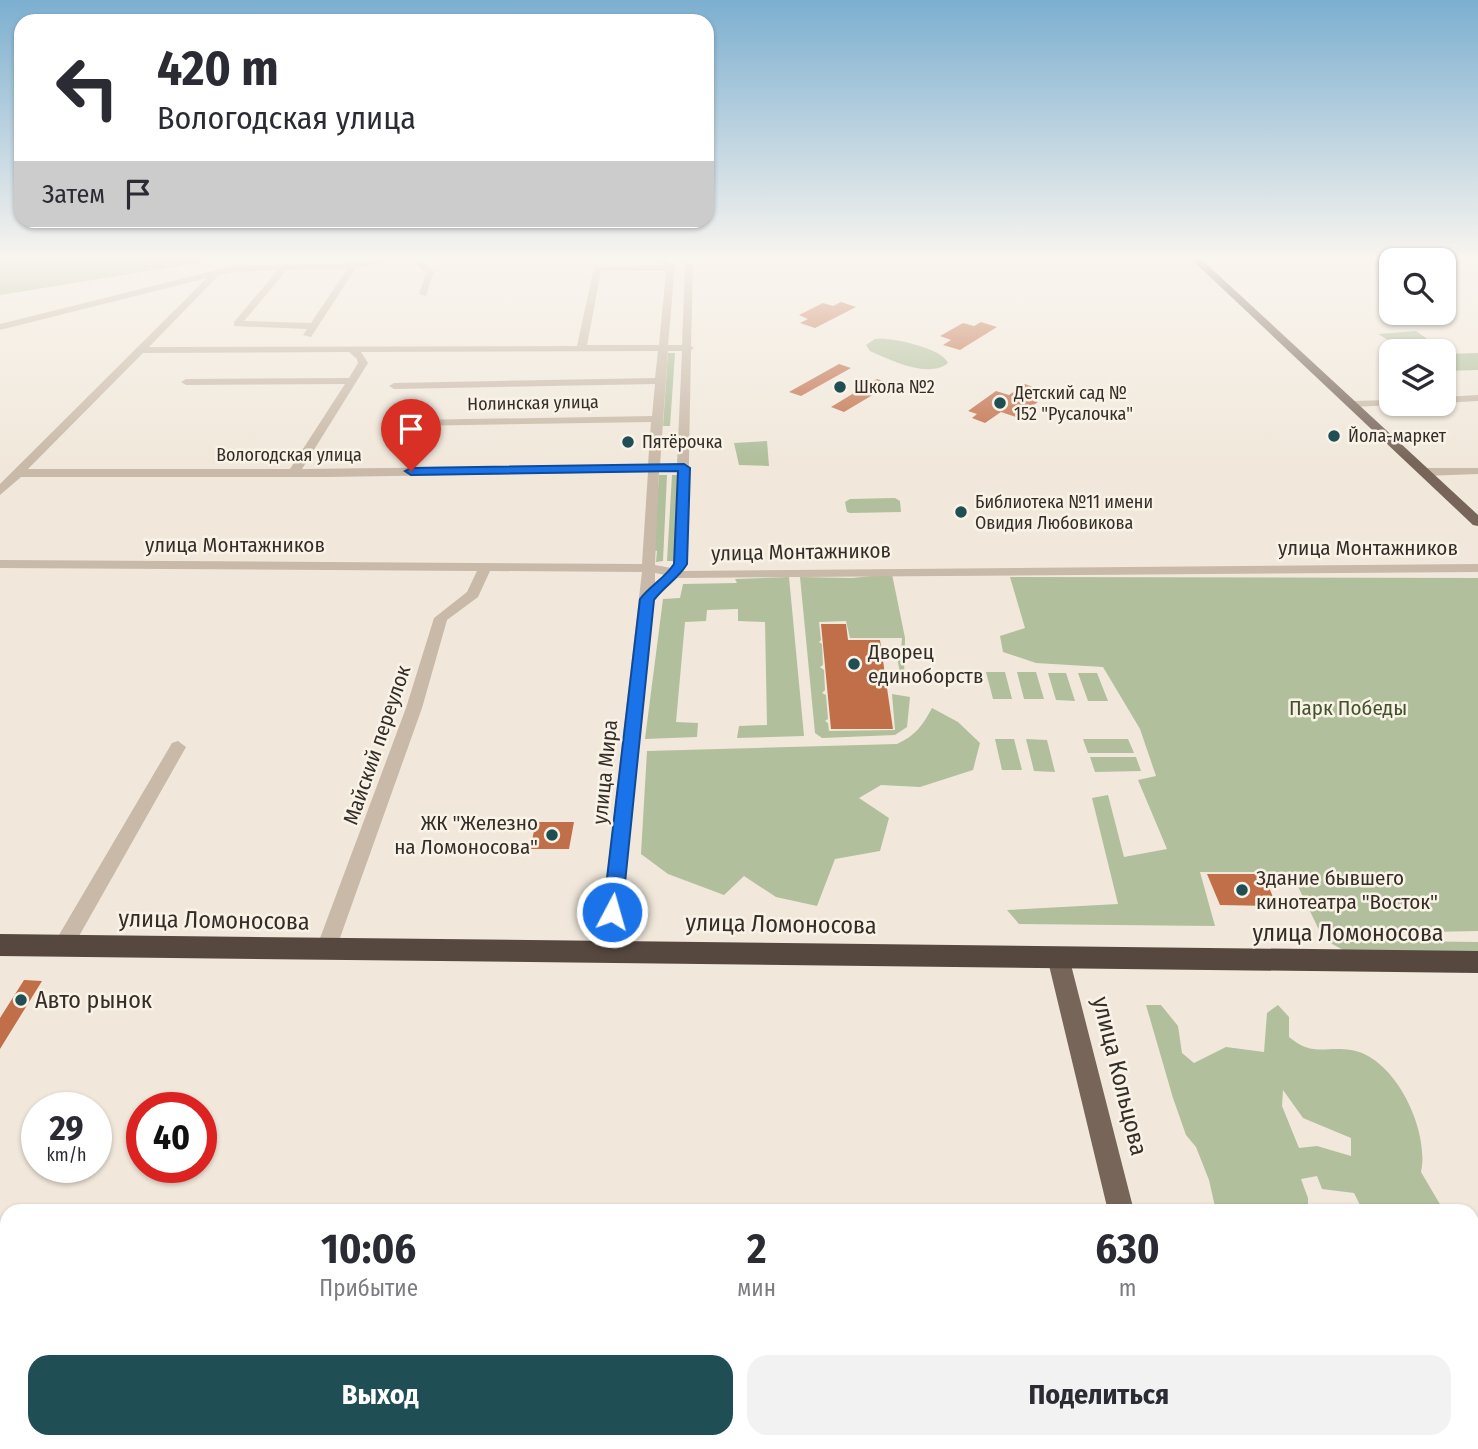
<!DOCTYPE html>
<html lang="ru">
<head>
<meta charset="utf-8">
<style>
	:root { --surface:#fff; --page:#f2f2f3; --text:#2b2b33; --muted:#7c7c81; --accent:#1f4e55 }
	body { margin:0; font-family:"Fira Sans Condensed",sans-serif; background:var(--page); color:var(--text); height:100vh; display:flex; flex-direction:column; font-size:26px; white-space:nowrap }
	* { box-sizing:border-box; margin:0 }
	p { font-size:23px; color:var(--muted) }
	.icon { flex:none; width:38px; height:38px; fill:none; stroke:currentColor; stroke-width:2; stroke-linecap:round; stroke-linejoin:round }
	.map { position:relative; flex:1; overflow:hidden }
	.drawer { position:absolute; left:0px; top:1204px; width:1479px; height:245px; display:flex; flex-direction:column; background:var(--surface); border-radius:21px 21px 0 0; box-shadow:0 2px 5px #0004 }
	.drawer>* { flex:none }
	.banner { position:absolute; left:14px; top:14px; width:700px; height:214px; border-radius:21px; box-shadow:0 2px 5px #0004; background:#fff; color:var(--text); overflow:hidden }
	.buttons { position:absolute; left:1379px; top:248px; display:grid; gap:14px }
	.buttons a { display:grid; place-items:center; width:77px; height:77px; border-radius:14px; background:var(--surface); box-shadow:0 2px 5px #0004; font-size:35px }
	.speed { position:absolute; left:21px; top:1092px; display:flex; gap:14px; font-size:35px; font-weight:700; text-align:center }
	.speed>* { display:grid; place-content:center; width:91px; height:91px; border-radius:50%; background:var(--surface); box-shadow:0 2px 5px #0004; line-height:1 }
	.speed small { font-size:18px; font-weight:400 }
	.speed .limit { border:10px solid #d22; background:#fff; color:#111 }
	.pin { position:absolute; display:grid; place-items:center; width:60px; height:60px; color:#fff; margin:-72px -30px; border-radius:50% 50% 50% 0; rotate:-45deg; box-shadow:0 0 7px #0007 }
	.pin .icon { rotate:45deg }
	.me { position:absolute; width:77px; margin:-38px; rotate:6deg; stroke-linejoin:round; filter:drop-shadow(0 0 5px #0008) }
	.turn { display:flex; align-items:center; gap:24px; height:147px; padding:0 28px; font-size:32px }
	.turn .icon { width:91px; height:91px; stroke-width:2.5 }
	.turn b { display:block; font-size:49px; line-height:60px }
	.then { display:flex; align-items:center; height:66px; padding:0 28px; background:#0003; gap:14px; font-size:26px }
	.eta { display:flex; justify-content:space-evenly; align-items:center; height:119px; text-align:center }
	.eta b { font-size:42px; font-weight:700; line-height:49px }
	.cta { display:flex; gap:14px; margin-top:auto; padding:14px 28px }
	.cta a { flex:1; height:80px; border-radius:21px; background:var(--accent); color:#fff; font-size:28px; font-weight:700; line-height:80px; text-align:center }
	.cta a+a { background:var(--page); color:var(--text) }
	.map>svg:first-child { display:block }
	.green { fill:#b1bf9c; fill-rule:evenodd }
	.building { fill:#c16f49 }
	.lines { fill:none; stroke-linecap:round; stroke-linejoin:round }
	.minor { fill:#c8b9a8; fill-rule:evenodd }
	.major { fill:#776559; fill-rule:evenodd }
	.highway { fill:#56483f; fill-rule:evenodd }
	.route { fill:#1a73e8; stroke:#114b97; stroke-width:2 }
	.poi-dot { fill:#1f4e55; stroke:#f9f2e7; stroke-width:2.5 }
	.labels { text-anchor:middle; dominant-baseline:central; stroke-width:5; stroke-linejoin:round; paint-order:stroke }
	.far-poi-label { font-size:18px; fill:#352d28; stroke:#f9f2e7; text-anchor:start }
	.far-street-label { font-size:18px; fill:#352d28; stroke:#f9f2e7 }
	.street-label { font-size:21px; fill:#352d28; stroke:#f9f2e7 }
	.poi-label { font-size:21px; fill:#352d28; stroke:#f9f2e7; text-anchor:start }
	.park-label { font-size:21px; fill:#42532c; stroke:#f9f2e7 }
	.near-street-label { font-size:24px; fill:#352d28; stroke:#f9f2e7 }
	.near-poi-label { font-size:24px; fill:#352d28; stroke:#f9f2e7; text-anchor:start }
</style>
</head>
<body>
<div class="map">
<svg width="1478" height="1449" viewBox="0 0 1478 1449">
	<rect width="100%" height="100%" fill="#f1e8db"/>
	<!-- green -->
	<path class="green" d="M0 258H311L203 262 0 295Z
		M1416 331 1433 343 1396 345 1378 334Z
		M875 339C891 337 942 348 948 363 929 379 890 360 870 351L866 345Z
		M668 353H675L670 426H663Z
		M1478 353V370L1444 371V354Z
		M767 441 769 466 739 465 734 443Z
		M659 475H667L663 561 656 562 657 551 654 550Z
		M672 475H679L677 561H667Z
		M895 498 900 501 901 512 850 513 847 512 845 502 850 499Z
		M892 574 905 638 904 679 901 678 897 657 901 652 902 638H850L846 621 819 622 821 640 819 642 822 644 823 665 820 667 824 670 825 690 822 693 826 695 828 719 825 721 828 723 829 731 895 730 892 694 910 697 907 727 895 735 822 738 815 733 800 577 852 578Z
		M789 577 804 736 737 738 739 726 767 725 765 622 738 621V609L707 610 706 621 685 622 676 722 698 723 697 737 645 739 663 599 680 598 683 584 737 583 735 579Z
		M1010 577 1478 578V931L1321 934 1291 872H1200L1215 926 1019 924 1007 910 1118 904 1092 798 1108 795 1124 857 1167 849 1138 780 1156 776 1140 729 1103 667 1036 663 1003 652 1000 636 1025 628Z
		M986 672H1005L1012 699H993Z
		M1017 672H1036L1044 699H1024Z
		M1048 673H1066L1075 701 1056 700Z
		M1078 673H1097L1108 701H1088Z
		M932 708 958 722 980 743 973 770 920 787 881 785 859 798 889 818 880 851 835 859 817 906 776 897 744 876 724 895 668 874 641 854 647 751 897 744C915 736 923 725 932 708Z
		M995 739H1014L1022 770H1002Z
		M1026 739 1047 740 1055 772 1034 771Z
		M1083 739H1128L1134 753H1088Z
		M1090 757H1136L1141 771 1095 772Z
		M1325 940 1478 942V951H1345Z
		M1146 1005H1161L1178 1026 1182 1053 1194 1063 1226 1047 1264 1052 1267 1013 1278 1005 1289 1017V1037C1313 1057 1324 1046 1351 1050 1396 1057 1430 1132 1421 1172L1441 1206V1211H1363L1354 1193 1322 1189 1317 1176 1301 1179 1308 1198V1211H1216L1209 1180 1196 1147 1186 1135 1173 1098ZM1283 1090 1303 1118 1351 1138V1156L1317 1146 1299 1148 1282 1106Z"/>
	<!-- building -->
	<path class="building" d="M841 302 856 307 815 328 800 323 808 319 799 315 823 303 833 306Z
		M981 322 997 327 960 350 943 345 951 340 940 336 963 323 974 326Z
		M839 364 851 368 801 396 789 392Z
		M877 379 891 384 844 412 831 407Z
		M1025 384 1038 389 1025 398 1038 402 1016 417 1001 412 985 423 972 418 977 414 968 411 996 391 1009 395Z
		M821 624H846L848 640H880L893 729H831Z
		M536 822H574L569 849H530Z
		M1207 874H1263L1277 906 1220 905Z
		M24 980 42 981 0 1049V1018Z"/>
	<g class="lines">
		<!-- minor -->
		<path class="minor" d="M387 258H405L356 268 311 337 303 335 307 329 234 326V322L278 270 233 272 219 275 149 347 577 346 594 267 664 266 654 258H664L675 266 668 345H682L685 266 674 258H684L693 265 691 346 694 348 691 350 687 564 683 571 1478 564V572L677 578 654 600 618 950 615 956 608 958 601 956 598 950 642 572 490 571 478 597 447 620 422 708 336 949 333 955 326 957 319 955 316 949 406 708 434 618 467 592 477 571 0 568V560L642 564 648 472 326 477H21L0 495V484L207 278 0 330V324L233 266 353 263ZM347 269 311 323 244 321 287 270ZM601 271H666L659 345H587ZM658 351 655 378 394 383 389 386 394 389 655 384 652 416 410 420 405 423 410 426 651 422 648 465 302 469 368 363 361 352ZM668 351H682L677 465H660ZM349 352 357 359 358 363 349 378 186 379 181 382 186 385 345 384 290 469H28L143 353ZM659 472H677L673 564 671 568 655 565ZM655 573 665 575 655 584Z
			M410 258H419L434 272 426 296 419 294 426 273Z
			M1478 395V401L1444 403V397Z
			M1391 400V404L1395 405 1353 407 1348 404 1353 401Z
			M1478 468V474L1425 476 1419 472 1425 468Z
			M178 741 186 747 70 952 63 954 56 952 53 946 56 940 172 743Z"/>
		<!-- major -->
		<path class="major" d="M1190 258H1200L1478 515V526L1473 525Z
			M1058 948 1066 950 1069 957 1134 1211H1108L1047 957 1050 950Z
			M1163 1442H1193L1195 1449H1165Z"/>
		<!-- highway -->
		<path class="highway" d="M0 934 1478 951V973L0 956Z"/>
	</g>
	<!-- sky -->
	<linearGradient id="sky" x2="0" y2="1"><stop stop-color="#7cafd0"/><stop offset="0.56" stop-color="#f9f5ef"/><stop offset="1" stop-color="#f9f5ef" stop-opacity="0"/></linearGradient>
	<rect width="1478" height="461" fill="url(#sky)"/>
	<!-- route -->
	<path class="route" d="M684 464 690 468 687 564C678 579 664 586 654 600L622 912 619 917 612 920 606 917 603 912 640 599C650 586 665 578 674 564L678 471 411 475 405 471 411 468Z"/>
	<!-- markers -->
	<g class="poi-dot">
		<circle cx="840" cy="387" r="7"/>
		<circle cx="1000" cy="403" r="7"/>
		<circle cx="1334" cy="436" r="7"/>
		<circle cx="628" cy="442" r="7"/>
		<circle cx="961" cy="512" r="7"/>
		<circle cx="854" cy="664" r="7"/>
		<circle cx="552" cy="835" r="7"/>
		<circle cx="1242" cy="890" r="7"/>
		<circle cx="21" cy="1000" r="7"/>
	</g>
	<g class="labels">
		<!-- far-poi labels -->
		<g class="far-poi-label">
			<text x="854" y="387">Школа №2</text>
			<text x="1014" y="393">Детский сад №<tspan x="1014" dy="21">152 "Русалочка"</tspan></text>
			<text x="1348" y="436">Йола-маркет</text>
			<text x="642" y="442">Пятёрочка</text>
			<text x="975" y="502">Библиотека №11 имени<tspan x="975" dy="21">Овидия Любовикова</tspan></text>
		</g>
		<!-- far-street labels -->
		<g class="far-street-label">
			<text transform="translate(533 403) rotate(-1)">Нолинская улица</text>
			<text x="289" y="455">Вологодская улица</text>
		</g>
		<!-- street labels -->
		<g class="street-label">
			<text x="235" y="545">улица Монтажников</text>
			<text x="1368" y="548">улица Монтажников</text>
			<text transform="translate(801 552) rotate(-1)">улица Монтажников</text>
			<text transform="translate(377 745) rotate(-71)">Майский переулок</text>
			<text transform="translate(605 772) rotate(-84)">улица Мира</text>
		</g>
		<!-- poi labels -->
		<g class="poi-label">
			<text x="868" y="652">Дворец<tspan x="868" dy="24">единоборств</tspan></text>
			<text x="538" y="823" text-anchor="end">ЖК "Железно<tspan x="538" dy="24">на Ломоносова"</tspan></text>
			<text x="1256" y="878">Здание бывшего<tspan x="1256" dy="24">кинотеатра "Восток"</tspan></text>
		</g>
		<!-- park labels -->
		<g class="park-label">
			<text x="1348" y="708">Парк Победы</text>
		</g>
		<!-- near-street labels -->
		<g class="near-street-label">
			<text transform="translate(214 920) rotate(1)">улица Ломоносова</text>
			<text transform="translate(781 924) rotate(1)">улица Ломоносова</text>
			<text x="1348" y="933">улица Ломоносова</text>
			<text transform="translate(1120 1076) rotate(76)">улица Кольцова</text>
		</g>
		<!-- near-poi labels -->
		<g class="near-poi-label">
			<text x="35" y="1000">Авто рынок</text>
		</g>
	</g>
</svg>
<div class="buttons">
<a><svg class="icon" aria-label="search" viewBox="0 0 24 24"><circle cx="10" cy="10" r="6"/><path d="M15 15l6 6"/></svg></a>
<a><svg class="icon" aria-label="layers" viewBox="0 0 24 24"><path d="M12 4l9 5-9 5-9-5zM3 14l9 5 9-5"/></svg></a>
</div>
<div class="speed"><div>29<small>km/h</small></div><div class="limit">40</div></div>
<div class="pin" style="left:411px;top:471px;background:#d93025"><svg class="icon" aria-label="arrive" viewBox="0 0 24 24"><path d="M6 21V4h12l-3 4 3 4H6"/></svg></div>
<svg class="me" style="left:612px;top:912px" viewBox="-20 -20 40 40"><circle r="17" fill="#1a73e8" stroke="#fff" stroke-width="3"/><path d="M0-11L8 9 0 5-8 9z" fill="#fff"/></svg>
<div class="banner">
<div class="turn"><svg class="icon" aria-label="left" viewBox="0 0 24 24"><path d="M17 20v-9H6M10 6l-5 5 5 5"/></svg><div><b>420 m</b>Вологодская улица</div></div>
<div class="then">Затем<svg class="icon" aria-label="arrive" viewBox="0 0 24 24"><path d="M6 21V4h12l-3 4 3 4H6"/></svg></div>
</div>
<section class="drawer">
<div class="eta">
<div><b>10:06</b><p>Прибытие</p></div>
<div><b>2</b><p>мин</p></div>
<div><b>630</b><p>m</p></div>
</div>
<div class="cta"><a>Выход</a><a>Поделиться</a></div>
</section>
</div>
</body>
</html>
